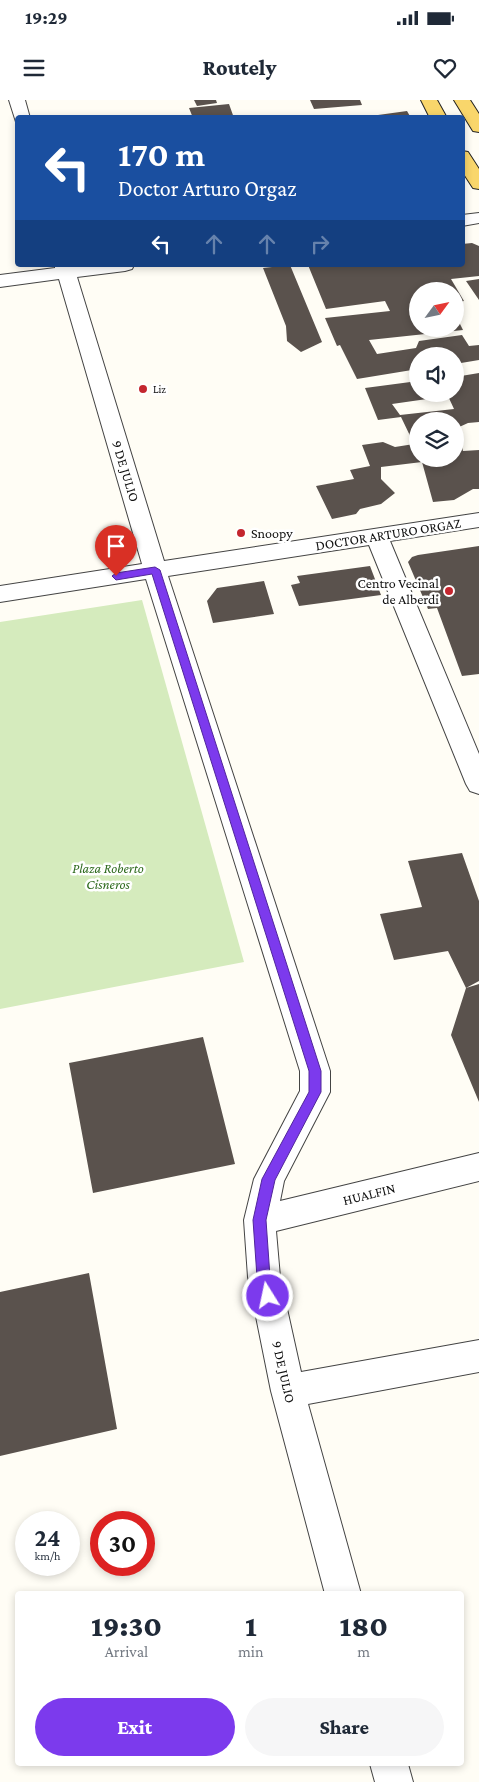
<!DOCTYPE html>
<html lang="en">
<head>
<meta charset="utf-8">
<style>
	:root { --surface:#fff; --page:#f6f6f7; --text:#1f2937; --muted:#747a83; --accent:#7c3aed }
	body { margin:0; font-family:"Crimson Pro",serif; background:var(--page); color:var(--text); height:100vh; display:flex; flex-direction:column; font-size:19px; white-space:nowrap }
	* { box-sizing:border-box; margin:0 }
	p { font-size:16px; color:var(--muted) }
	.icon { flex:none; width:28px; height:28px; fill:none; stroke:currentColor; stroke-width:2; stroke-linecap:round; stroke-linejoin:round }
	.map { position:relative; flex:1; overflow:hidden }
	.details { position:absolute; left:15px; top:1491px; width:449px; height:175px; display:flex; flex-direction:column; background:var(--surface); border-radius:5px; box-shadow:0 2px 8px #0003 }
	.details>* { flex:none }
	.guide { position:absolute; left:15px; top:15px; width:450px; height:152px; border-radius:5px; box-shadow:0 2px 8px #0003; background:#1a4fa0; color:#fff; overflow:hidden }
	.needle { width:32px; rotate:57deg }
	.fabs { position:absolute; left:409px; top:182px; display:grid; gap:10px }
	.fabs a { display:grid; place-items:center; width:55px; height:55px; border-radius:50%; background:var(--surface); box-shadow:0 2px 8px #0003; font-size:25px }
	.speed { position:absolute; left:15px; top:1411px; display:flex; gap:10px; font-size:25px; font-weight:700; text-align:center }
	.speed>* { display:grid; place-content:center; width:65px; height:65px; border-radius:50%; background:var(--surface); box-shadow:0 2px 8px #0003; line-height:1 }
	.speed small { font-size:12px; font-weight:400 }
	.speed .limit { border:8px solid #d22; background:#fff; color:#111 }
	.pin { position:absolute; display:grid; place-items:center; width:42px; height:42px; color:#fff; margin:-51px -21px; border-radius:50% 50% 50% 0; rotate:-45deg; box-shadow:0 0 5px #0007 }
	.pin .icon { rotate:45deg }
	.me { position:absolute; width:55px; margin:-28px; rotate:350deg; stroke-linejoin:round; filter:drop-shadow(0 0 4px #0008) }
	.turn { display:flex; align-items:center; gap:18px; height:105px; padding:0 20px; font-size:22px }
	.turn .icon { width:65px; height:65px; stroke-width:2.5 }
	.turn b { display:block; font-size:35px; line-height:42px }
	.lanes { display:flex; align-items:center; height:48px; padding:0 20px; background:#0003; justify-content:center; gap:25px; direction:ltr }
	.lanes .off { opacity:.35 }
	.eta { display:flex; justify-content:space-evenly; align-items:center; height:85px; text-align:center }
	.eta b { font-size:30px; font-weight:800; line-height:35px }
	.action { display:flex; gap:10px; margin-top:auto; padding:10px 20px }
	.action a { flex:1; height:58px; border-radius:30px; background:var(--accent); color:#fff; font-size:20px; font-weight:800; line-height:58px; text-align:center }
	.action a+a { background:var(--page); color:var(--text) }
	.status { display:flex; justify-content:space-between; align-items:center; height:35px; padding:0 25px; background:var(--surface); direction:ltr }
	.status svg { height:14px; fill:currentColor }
	header { display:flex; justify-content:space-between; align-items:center; height:65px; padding:0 20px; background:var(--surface); font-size:22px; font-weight:800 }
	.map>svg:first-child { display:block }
	.green { fill:#d5ebbd }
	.building { fill:#5a524d; fill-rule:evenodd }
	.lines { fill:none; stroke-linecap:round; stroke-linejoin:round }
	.minor-casing { stroke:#444; stroke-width:2 }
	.major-casing { stroke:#222; stroke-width:2 }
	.minor { fill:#fff; fill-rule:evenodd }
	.major { fill:#f9d66b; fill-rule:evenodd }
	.route { fill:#7c3aed; stroke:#51269a }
	.poi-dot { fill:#c4262e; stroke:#fff; stroke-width:2 }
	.labels { text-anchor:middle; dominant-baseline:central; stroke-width:5; stroke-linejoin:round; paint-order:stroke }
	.far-poi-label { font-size:11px; fill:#111; stroke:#fff; text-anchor:start }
	.street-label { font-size:14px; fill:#111; stroke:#fff }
	.poi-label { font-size:14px; fill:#111; stroke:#fff; text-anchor:start }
	.park-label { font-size:14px; font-style:italic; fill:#2f6b1f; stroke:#fff }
</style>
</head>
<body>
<div class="status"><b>19:29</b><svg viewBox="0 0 49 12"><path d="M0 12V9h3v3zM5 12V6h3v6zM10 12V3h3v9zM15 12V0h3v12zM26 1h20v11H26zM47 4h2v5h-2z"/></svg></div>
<header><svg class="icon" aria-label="menu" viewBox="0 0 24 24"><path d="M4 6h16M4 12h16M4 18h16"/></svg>Routely<svg class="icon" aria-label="heart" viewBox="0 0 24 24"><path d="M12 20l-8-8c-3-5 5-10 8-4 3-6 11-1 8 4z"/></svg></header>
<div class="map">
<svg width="479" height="1682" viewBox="0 0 479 1682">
	<rect width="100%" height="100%" fill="#fffdf5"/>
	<!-- green -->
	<path class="green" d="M142 500 244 862 0 909V522Z"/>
	<!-- building -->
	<path class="building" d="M194 0H216L217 3 197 6Z
		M310 0H360L362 5 314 9Z
		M229 4 234 18H193L189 8Z
		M407 11 411 18H380L378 15Z
		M472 143 479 146V176L451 179 464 201 455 203V191H418V229H455V214L463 230 369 240 377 254 416 248 419 241 462 235 469 246 479 245V260L455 264V256H418V269L357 279 340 245 337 246 325 218 390 211 385 201 326 209 308 165H462V144Z
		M290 165 322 242 301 252 287 241 286 226 263 168Z
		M479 179V200L466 181Z
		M479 273V322L468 323 457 328 463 351 479 350V389H473L454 400 433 402 422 362 381 367V379L395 393 381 404 360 409 356 414 332 419 316 386 354 379 350 370 370 366 362 345 383 342 395 347 414 344 401 317 378 320 365 288 418 281V294H455V277ZM448 296 454 309 400 315 392 304ZM418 321H455V359H418Z
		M479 446V574L462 576 437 508 428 509 408 462 412 457 418 455Z
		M370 466 381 495 299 506 291 485 300 483 297 476Z
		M264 481 274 514 213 523 207 501 217 488Z
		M462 753 479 801V881L466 888 448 851 394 860 380 814 422 807 408 761Z
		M479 884V1002L451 935 466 888Z
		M203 937 235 1064 93 1093 69 963Z
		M89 1173 117 1329 0 1356V1192Z"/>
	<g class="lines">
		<defs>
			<path id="minor" d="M9 0H25L30 18H18V22H16Z
				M479 113V123L462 126V115Z
				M55 165H134L132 169 125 171 77 177 164 461 479 413V427L390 441 479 654V694L470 691 466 684 369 445 168 476 330 971V992L284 1081 280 1101 479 1053V1081L276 1131 280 1177 301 1272 479 1240V1272L308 1304 361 1494H325L271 1291 248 1177 244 1120 254 1079 300 991V971L146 479 0 502V486L142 464 59 179 0 187V175L55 168Z
				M370 1664H408L413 1682H375Z"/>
			<path id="major" d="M421 0H437L447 18H430Z
				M454 0H470L479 14V32L473 31Z
				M462 51 468 52 479 69V89L473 88 462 71Z"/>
		</defs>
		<!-- minor casing -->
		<use href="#minor" class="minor-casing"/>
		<!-- major casing -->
		<use href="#major" class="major-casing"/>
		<!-- minor -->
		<use href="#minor" class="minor"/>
		<!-- major -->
		<use href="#major" class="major"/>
	</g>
	<!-- route -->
	<path class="route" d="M155 467 160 470 321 971V992L275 1080 266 1120 270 1177 274 1196 272 1200 268 1202 263 1200 257 1177 253 1120 262 1079 309 992V971L152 474 116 480 112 476 116 473Z"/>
	<!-- markers -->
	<g class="poi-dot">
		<circle cx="143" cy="289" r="5"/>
		<circle cx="241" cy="433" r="5"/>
		<circle cx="449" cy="491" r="5"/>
	</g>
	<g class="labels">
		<!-- far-poi labels -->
		<g class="far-poi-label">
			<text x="153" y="289">Liz</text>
		</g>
		<!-- street labels -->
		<g class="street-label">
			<text transform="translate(126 371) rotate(73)">9 DE JULIO</text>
			<text transform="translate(388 434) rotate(-9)">DOCTOR ARTURO ORGAZ</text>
			<text transform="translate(369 1094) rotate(-14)">HUALFIN</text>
			<text transform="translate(284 1272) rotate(77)">9 DE JULIO</text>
		</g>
		<!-- poi labels -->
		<g class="poi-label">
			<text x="251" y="433">Snoopy</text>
			<text x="439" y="483" text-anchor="end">Centro Vecinal<tspan x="439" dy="16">de Alberdi</tspan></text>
		</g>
		<!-- park labels -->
		<g class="park-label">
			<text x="108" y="768">Plaza Roberto<tspan x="108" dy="16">Cisneros</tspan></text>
		</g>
	</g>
</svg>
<div class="fabs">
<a><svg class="needle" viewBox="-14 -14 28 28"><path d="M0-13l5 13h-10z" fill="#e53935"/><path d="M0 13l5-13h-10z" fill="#747a83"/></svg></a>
<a><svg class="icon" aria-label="sound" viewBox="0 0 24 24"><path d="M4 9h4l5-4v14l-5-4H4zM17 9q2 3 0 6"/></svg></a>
<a><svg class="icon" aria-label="layers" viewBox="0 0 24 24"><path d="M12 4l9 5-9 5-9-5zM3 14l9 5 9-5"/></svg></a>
</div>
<div class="speed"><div>24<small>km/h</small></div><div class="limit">30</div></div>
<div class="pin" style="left:116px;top:476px;background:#d93025"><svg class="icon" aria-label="arrive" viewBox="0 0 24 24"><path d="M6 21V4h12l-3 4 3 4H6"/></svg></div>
<svg class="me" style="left:268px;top:1196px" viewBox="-20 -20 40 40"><circle r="17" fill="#7c3aed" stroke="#fff" stroke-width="3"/><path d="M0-11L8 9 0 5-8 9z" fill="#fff"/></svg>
<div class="guide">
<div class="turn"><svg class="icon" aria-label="left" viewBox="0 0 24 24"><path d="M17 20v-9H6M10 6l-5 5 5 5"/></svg><div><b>170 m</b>Doctor Arturo Orgaz</div></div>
<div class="lanes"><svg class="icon" aria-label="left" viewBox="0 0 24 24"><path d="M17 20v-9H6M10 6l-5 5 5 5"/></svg><svg class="icon off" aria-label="ahead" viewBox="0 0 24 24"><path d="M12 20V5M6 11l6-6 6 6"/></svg><svg class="icon off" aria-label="ahead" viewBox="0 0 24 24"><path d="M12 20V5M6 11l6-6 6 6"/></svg><svg class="icon off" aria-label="right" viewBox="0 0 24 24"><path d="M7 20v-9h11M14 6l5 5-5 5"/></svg></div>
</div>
<section class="details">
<div class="eta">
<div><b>19:30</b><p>Arrival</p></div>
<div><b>1</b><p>min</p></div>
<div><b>180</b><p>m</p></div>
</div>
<div class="action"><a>Exit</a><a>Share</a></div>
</section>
</div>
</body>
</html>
